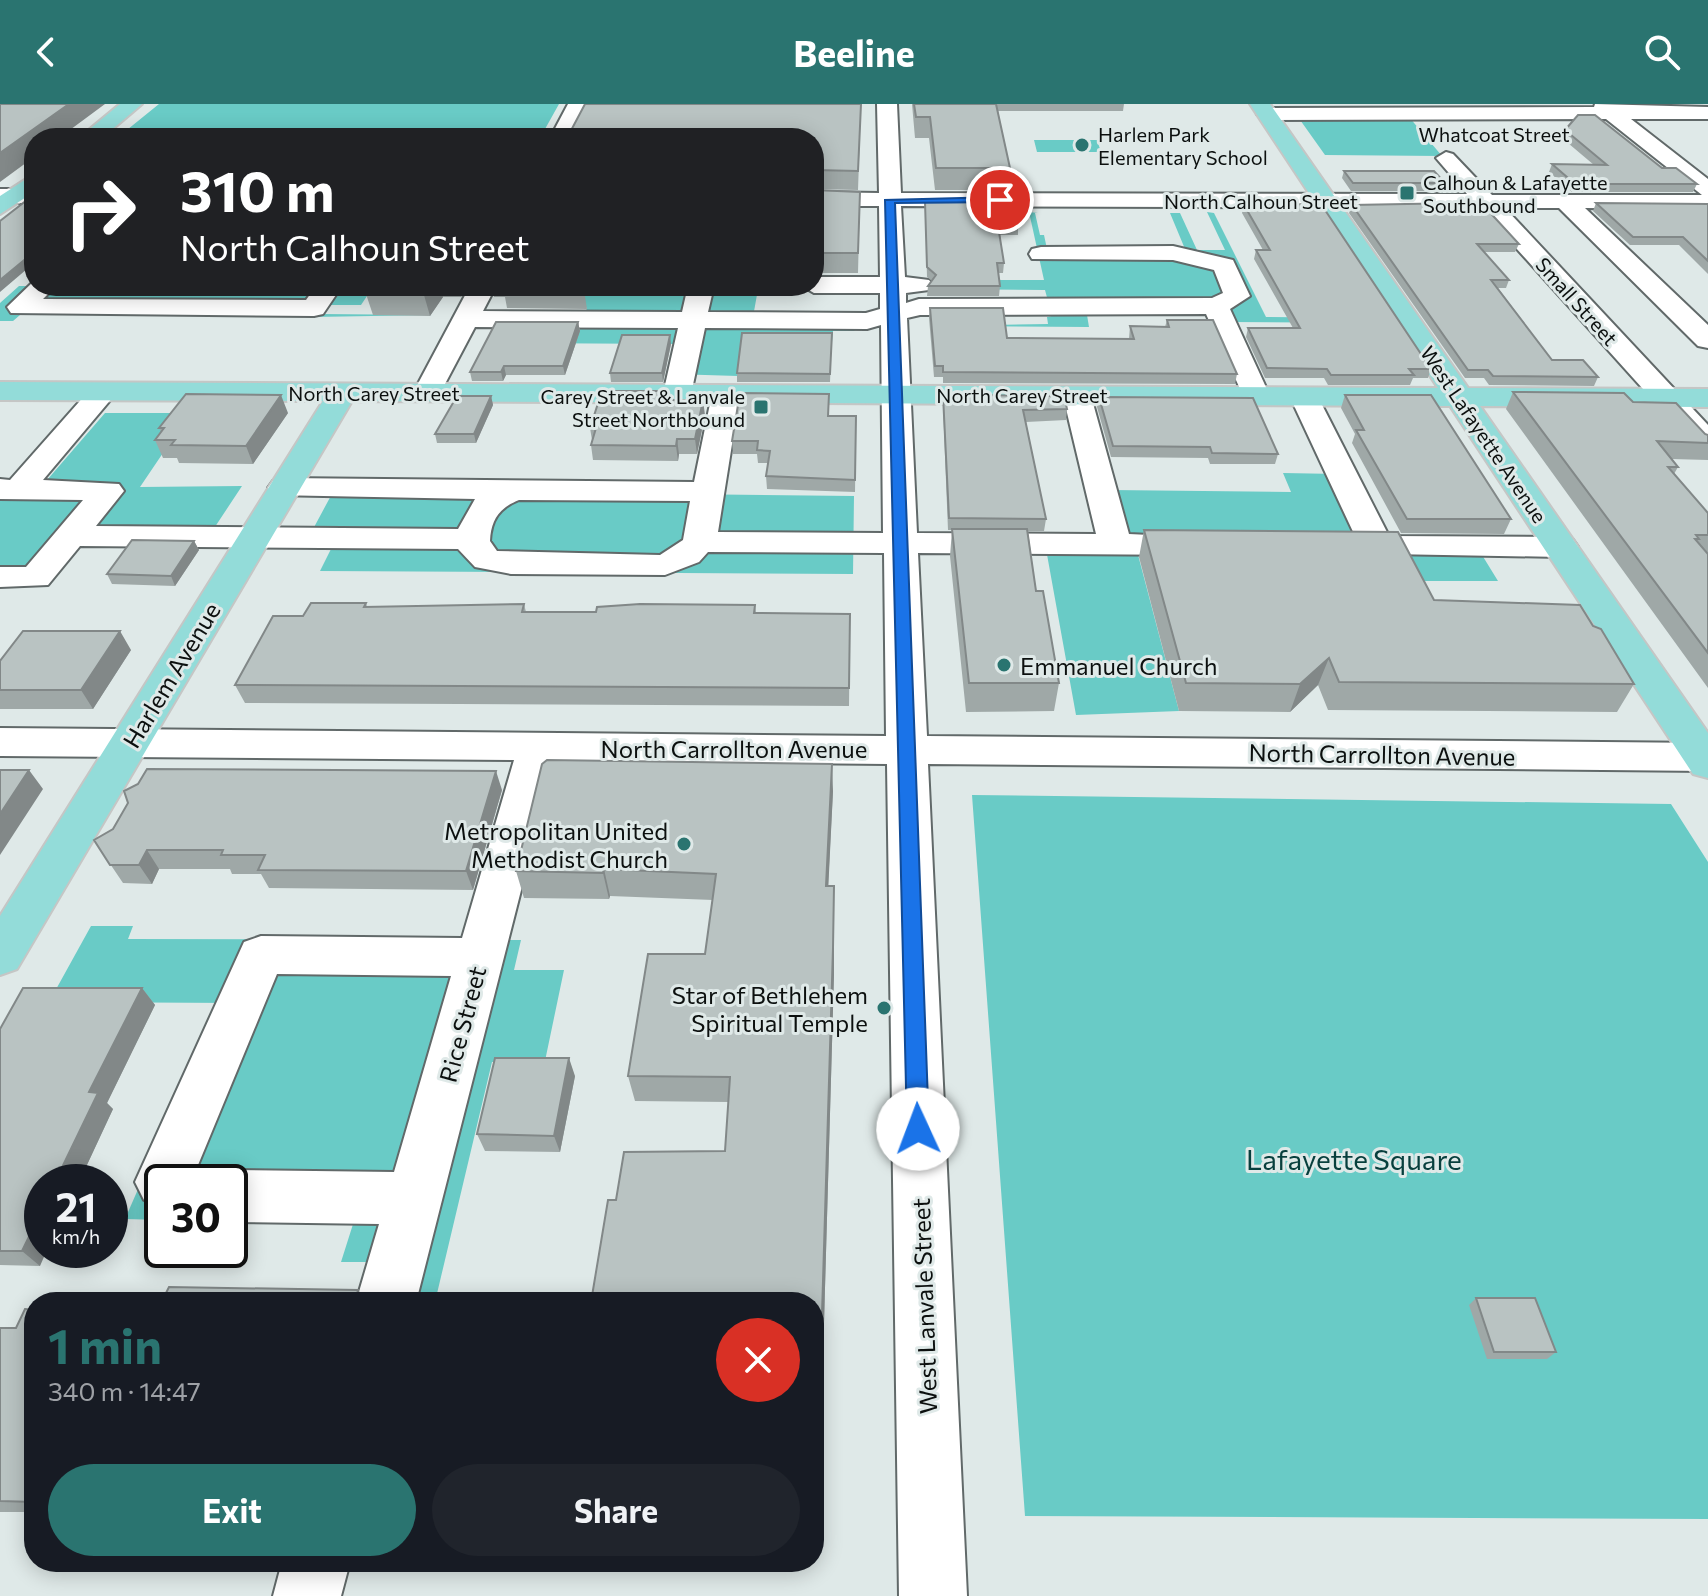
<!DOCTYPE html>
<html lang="en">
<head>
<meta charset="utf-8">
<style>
	:root { --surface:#171b24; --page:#20242c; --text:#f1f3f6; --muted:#9ea1a6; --accent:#2a7470 }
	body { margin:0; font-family:Commissioner,sans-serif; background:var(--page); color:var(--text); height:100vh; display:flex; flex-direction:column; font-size:30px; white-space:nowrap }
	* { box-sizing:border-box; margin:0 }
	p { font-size:26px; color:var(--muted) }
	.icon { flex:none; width:44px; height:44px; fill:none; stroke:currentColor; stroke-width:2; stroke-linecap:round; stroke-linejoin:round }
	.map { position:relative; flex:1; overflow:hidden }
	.side { position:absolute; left:24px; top:1188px; width:800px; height:280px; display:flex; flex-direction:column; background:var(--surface); border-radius:32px; box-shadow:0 4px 20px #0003 }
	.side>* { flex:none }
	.banner { position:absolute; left:24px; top:24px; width:800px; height:168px; border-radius:32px; box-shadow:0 4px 20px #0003; background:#202124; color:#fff; overflow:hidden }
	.speed { position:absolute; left:24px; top:1060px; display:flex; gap:16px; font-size:40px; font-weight:700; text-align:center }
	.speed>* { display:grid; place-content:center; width:104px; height:104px; border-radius:50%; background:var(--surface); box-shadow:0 4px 20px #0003; line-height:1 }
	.speed small { font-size:20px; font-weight:400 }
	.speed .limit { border:4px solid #111; border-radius:12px; background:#fff; color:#111 }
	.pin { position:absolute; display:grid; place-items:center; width:68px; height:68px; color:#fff; margin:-34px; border:4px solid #fff; border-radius:50%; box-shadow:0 2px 8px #0007 }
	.me { position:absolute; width:88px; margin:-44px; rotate:358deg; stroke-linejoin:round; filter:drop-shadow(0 0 6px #0008) }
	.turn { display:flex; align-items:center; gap:28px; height:168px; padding:0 24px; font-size:36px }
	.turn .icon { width:104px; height:104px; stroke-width:2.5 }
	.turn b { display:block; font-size:56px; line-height:68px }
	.round { display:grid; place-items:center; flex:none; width:84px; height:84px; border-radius:42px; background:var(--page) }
	.headline { display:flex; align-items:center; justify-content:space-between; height:136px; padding:0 24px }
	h1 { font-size:48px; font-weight:700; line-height:60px; color:var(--accent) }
	.cta { display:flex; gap:16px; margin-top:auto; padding:16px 24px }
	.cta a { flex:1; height:92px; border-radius:48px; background:var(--accent); color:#fff; font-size:32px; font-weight:700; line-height:92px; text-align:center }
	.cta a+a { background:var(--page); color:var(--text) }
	header { display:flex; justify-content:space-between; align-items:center; height:104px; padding:0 24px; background:var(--accent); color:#fff; font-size:36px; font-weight:700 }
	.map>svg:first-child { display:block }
	.green { fill:#69cbc6 }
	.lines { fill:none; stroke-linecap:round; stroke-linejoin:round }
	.minor-casing { stroke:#616969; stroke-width:4 }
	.major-casing { stroke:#c5c6c5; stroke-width:4 }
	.minor { fill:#fff; fill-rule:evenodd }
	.major { fill:#93dcd9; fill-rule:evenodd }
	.wall { fill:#9fa8a7 }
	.shaded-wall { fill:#828888 }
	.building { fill:#b9c3c2; stroke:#828888; stroke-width:2 }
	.route { fill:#1a73e8; stroke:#114b97; stroke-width:2 }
	.poi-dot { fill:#2a7470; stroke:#dfe9e8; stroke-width:3 }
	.labels { text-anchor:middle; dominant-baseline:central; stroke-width:6; stroke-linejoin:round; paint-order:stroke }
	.far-poi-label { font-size:20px; fill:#0c100f; stroke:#dfe9e8; text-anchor:start }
	.far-street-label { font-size:20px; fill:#0c100f; stroke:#dfe9e8 }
	.poi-label { font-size:24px; fill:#0c100f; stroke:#dfe9e8; text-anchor:end }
	.street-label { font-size:24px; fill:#0c100f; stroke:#dfe9e8 }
	.near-park-label { font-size:28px; fill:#073f3d; stroke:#dfe9e8 }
</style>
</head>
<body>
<header><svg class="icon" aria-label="back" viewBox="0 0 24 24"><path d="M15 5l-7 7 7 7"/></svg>Beeline<svg class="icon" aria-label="search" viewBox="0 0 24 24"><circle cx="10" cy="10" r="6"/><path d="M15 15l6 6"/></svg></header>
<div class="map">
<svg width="1708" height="1492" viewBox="0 0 1708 1492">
	<rect width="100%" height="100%" fill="#dfe9e8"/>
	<!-- green -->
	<path class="green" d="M159 0H559L540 34H117Z
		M1298 13H1409L1442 52 1325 51Z
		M1034 36H1097L1101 48H1037Z
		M1029 108 1038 109H1035L1040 131H1044L1047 145H1185L1170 109H1180L1197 146H1225L1207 108 1214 109 1266 213 1369 214 1373 219 1231 218 1211 206 1086 205 1089 223 938 222 1048 220 1047 213 1052 212 1045 186 935 185 991 176H1044Z
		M19 182 373 183 361 201H326L320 210 433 211 311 213 315 207 27 205 13 217H0V199Z
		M523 182H814L859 185H758L753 213 860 220 854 227H833L832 238H743L738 272 672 270 676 240 492 239 584 213 587 204Z
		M105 309H190L140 383 242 382 203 441 78 440 0 480V382L41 383Z
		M1283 369 1338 370 1386 434 1482 451 1498 477H1398L1137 447 1179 607 1076 611 1046 445 1108 446 1110 386 1291 388Z
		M334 386 854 392 853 470 320 467 332 443 312 427Z
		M972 691 1671 700 1708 758V1415L1025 1412Z
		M91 822H133L128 835 521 836 514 866H564L545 957 492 958 435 1198H377L387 1158H341L354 1117 230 1078H162V1116L125 1115 160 1035 237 899 49 898Z"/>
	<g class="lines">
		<defs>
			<path id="minor" d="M568 0H588L570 34H550Z
				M877 0H897L901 89 1467 90 1436 54 1446 48 1453 50 1492 91H1702L1606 15 1267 16 1257 10 1267 4 1594 3 1595 0 1708 3V15H1631L1708 75V105L1585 104 1708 221V244L1698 242 1559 104H1505L1708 321V348L1697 345 1480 104 901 102 905 173 929 176 933 181 929 186 906 189V199L919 195 1212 194 1223 189 1214 166 1173 156 1032 155 1029 150 1032 145 1041 143 1173 142 1233 156 1250 192 1230 205 1270 292 1266 298H1246L1206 210 920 211 907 214 917 429 1096 430 1063 292 1067 286H1087L1091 292 1129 430 1212 434 1217 441 1212 448 1200 451 918 449 927 632 1708 639V667L928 660 967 1492H899L887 660 554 657 416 1198H356L379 1120 230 1118V1078H208L210 1074 230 1066 394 1068 451 872 277 870 191 1078H162V1103L144 1096 135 1078 244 838 261 832 462 834 514 656 0 652V624L886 632 884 449 708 448 699 458 665 471 511 470 475 463 458 445 80 442 48 481 0 483V463H26L83 396 0 395V375L10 376 94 281H114L118 287 43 376 119 380 124 387 96 422 458 425 475 395 273 391 268 384 273 377 284 374 694 378 712 290 716 284H736L740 290 718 428 883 429 881 221 867 225 705 224 691 290 687 296H667L663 290 678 224 475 223 437 295H417L413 289 470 182H496L483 207 682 208 688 182H714L708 208 866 209 880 205V189H814L802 182H814V173H880L879 102H814V88L879 89ZM519 396 690 397 683 436 660 451 497 447 490 437C491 416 499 404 519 396Z
				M0 85H34V99H0Z
				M34 177V182H56L43 195 306 196 316 182H342L323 210 314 212 11 209 7 203Z
				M1304 284 1314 287 1318 293 1389 432 1561 433 1573 436 1578 443 1573 450 1561 453 1333 449 1328 442 1333 435 1355 432 1290 293 1294 287Z
				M282 1458H350L341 1492H273Z"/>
			<path id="major" d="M120 0H142L102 34H79Z
				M1250 0H1270L1468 284 1708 285V303L1480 302 1708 629V674L1693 670 1450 302 352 297 17 865 0 871V812L323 297 0 296V278L1438 284Z
				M34 70V88L0 110V92Z"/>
		</defs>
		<!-- minor casing -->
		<use href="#minor" class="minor-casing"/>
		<!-- major casing -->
		<use href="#major" class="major-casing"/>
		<!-- minor -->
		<use href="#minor" class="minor"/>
		<!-- major -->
		<use href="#major" class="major"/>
	</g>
	<!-- wall -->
	<path class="wall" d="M585 0H861L858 86 814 85V34H567Z
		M912 0H1124L1123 7H998L1010 64 1008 86H935L929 34H915Z
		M1565 26 1662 64 1697 80 1693 88H1572L1549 68 1552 60 1594 61 1562 34Z
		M1344 67 1445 79 1442 87H1351L1342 74Z
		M814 86 860 88 858 169H814Z
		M925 98 1018 122V131H1000L1004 159 1003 169H998L1000 182 999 192H927L928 182 932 177 927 173Z
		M1596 99 1708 100V170L1679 141H1630L1593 107Z
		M1244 101 1431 265 1428 274H1413L1410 281H1328L1324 274H1265L1246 233 1248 224H1293L1254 155 1256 146H1263L1242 109Z
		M1352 101 1519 140 1515 148H1484L1509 176 1506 184H1498L1552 256 1598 273 1594 282 1489 281 1484 274H1465L1349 109Z
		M372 182H468L461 193H443L430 212 373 211 366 190Z
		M491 182H588V184L585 192 587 205 507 204 505 193H494Z
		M930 204 1007 234 1129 235 1130 222 1165 223 1167 216 1237 270 1235 280 943 279V273H934L929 214Z
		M578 218 580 227 565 271H506L503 277H472L470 268Z
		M832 229 830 278H737V269Z
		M671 240 663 278H611L610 269Z
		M660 287 661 296 705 311 697 350H679L678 357 593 356 591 341 592 336 590 324Z
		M1513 288 1708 331V356L1672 355 1678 363 1674 370 1708 409V584L1506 305Z
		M943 291 1067 305 1066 316 1026 318 1046 415 1044 427H1028L1036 487 1059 579 1054 607 966 608 950 452 952 426H948L943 303Z
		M1345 291 1511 415 1504 430 1401 429 1352 339 1355 330 1341 304Z
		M491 292 493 301 476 339H437L435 330Z
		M1099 293 1278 350 1275 360H1210L1208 354 1111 353 1097 303Z
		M288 309 253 360 179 359 177 354H163L155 336 161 328 159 324Z
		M829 312H856L855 388 767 385 766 372 768 359H758L757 350H733L732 337Z
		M1144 426 1434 496 1593 522 1634 580 1617 608 1328 606 1318 581 1290 608 1179 607 1139 453Z
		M194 437 199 446 175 482 112 480 107 470Z
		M366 499 367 503 524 500 526 508H596L755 501 756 509 850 510 849 602 245 599 235 581 303 512Z
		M131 546 93 605H0V557Z
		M502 686 473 786 269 784 261 770H232L230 765H159L152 780 123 779 94 736Z
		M833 687 828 782 834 809V870L819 1393H814V1198L616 1096 725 1047 729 998 635 997 628 972 705 850 713 796 610 792 609 795 524 794 516 767Z
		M142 884 155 901 107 999 113 1005 79 1078H42L40 1162 0 1161V925Z
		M575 972 560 1048 485 1047 477 1030Z
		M1476 1194 1556 1248 1547 1255H1487L1469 1201Z
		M34 1206V1408H0V1224H16Z"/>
	<!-- shaded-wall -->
	<path class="shaded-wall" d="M69 0H105L59 34H34V53L0 78V49Z
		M34 148V159L0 188V176Z
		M431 182H440L443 193 430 212 424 191Z
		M458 182H468L461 193Z
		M577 182H588V184L585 192 583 184H577Z
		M578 218 580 227 565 271 563 262Z
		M670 231 671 240 663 278 662 269Z
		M504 262 506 271 503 277 501 268Z
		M281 291 288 309 253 360 246 342Z
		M491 292 493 301 476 339 474 330Z
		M703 296 705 311 697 350 695 335Z
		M677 335 679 350 678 357 676 342Z
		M194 437 199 446 175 482 171 472Z
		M120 527 131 546 93 605 81 586Z
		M1329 554 1318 581 1290 608 1300 580Z
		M832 660 833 687 827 809 826 782Z
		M29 666 43 685 0 751V710Z
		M496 667 502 686 473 786 466 767Z
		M147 746 159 765 152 780 139 761Z
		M604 765 610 792 609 795 603 769Z
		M834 782V870L819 1393 817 1377Z
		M142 884 155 901 107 999 113 1005 79 1078H55L89 988Z
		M569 954 575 972 560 1048 554 1032Z
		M42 1106V1146H47L40 1162 22 1147Z
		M358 1186 368 1198H355Z"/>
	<!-- building -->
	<path class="building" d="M0 0H69L0 49Z
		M585 0H861L858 67 814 66V34H766L743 29 741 34H567Z
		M914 0H996L1010 64H936L930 13H916Z
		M1578 11H1595L1662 64H1676L1697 80H1575L1552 60 1607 61 1565 26Z
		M1344 67H1434L1445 79H1353Z
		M814 86 860 88 858 149H814Z
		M27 96H34V148L0 176V117Z
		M1013 96 1018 122H998L1004 159H997L1000 182H928L936 171 927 163 925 98Z
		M1462 99 1484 102 1519 140H1477L1509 176H1491L1552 256H1583L1598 273 1493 272 1488 266H1468L1352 101Z
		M1596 99 1708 100V157L1683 133H1633Z
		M1321 100 1431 265H1409L1414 271H1331L1327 265 1267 264 1248 224H1300L1256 146H1270L1244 101Z
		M372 182H431L424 191 366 190Z
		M503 182H577L583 184H503Z
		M930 204H1003L1007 234 1134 235 1130 222 1169 223 1167 216H1213L1237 270 943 268V262H935Z
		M496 218H578L563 262H504L501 268H470Z
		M742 229H832L830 270 737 269Z
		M622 231H670L662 269H610Z
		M602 287H660L657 296H703L695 335H677L676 342 591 341 596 324H590Z
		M1513 288 1624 289 1633 298 1676 299 1705 330 1708 331V339L1657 337 1678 363H1668L1708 409V431H1696L1699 435H1695L1708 450V549Z
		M740 289 829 290 828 312H856L855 376 766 372 770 347 757 346 758 337H732Z
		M186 290 281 291 246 342 171 341 175 336H155L164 324H159Z
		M943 291 1064 292 1067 305 1023 306 1046 415 949 414Z
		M1345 291H1431L1511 415H1407L1356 326H1364Z
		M457 292H491L474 330H435Z
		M1099 293 1253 294 1278 350 1212 349 1210 343 1113 342Z
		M952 425H1027L1036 487H1043L1059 579H969Z
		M1144 426 1398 428 1434 496 1580 501 1593 522 1601 525 1634 580 1339 578 1329 554 1300 580 1186 579Z
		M132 436 194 437 171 472 107 470Z
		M311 499H366L364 503 524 500 522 508H596L597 503 640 500 755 501 754 509 850 510 849 584 235 581 273 512H303Z
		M23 527H120L81 586H0V557Z
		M547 656 832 660 826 782H834L833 844 817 1377H814V1198H591L608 1096H616L624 1048 725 1047 730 973 628 972 648 850H705L716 770 604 765 603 769 516 767 542 660Z
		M147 665 496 667 466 767 258 766 265 751H221L223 746H147L139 761H110L94 736 113 725 128 699 124 687 138 680Z
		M0 666H29L0 710Z
		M23 884H142L89 988 98 989 55 1078H42V1106L22 1147H0V925Z
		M495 954H569L554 1032 477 1030Z
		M169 1183 358 1186 355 1198H116L117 1197H162Z
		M1476 1194H1535L1556 1248H1494Z
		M25 1205 34 1206V1398L0 1397V1224H16Z"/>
	<!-- route -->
	<path class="route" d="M1000 93 1003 98 895 99 929 1025 926 1032 918 1035 911 1032 907 1025 885 96Z"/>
	<!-- markers -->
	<g class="poi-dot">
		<circle cx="1082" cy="41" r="8"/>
		<rect x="1399" y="81" width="16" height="16" rx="4"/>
		<rect x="753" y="295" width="16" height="16" rx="4"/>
		<circle cx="1004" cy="561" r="8"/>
		<circle cx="684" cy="740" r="8"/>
		<circle cx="884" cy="904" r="8"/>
	</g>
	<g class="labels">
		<!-- far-poi labels -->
		<g class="far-poi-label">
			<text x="1098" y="30">Harlem Park<tspan x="1098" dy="23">Elementary School</tspan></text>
			<text x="1423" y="78">Calhoun &amp; Lafayette<tspan x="1423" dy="23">Southbound</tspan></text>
			<text x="745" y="292" text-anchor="end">Carey Street &amp; Lanvale<tspan x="745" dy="23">Street Northbound</tspan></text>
		</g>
		<!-- far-street labels -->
		<g class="far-street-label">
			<text x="1494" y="30">Whatcoat Street</text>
			<text x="1261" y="97">North Calhoun Street</text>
			<text transform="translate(1577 197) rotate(48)">Small Street</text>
			<text x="374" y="289">North Carey Street</text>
			<text x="1022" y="291">North Carey Street</text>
			<text transform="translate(1484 330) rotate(56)">West Lafayette Avenue</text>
		</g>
		<!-- poi labels -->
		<g class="poi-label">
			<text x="1020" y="561" text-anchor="start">Emmanuel Church</text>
			<text x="668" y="726">Metropolitan United<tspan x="668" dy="28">Methodist Church</tspan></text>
			<text x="868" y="890">Star of Bethlehem<tspan x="868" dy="28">Spiritual Temple</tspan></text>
		</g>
		<!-- street labels -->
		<g class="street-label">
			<text transform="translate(171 571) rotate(-59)">Harlem Avenue</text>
			<text x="734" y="644">North Carrollton Avenue</text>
			<text transform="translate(1382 650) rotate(1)">North Carrollton Avenue</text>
			<text transform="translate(462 920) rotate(-75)">Rice Street</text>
			<text transform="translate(924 1202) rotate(-92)">West Lanvale Street</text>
		</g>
		<!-- near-park labels -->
		<g class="near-park-label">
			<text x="1354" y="1055">Lafayette Square</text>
		</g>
	</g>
</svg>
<div class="speed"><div>21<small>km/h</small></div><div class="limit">30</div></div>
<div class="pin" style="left:1000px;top:96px;background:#d93025"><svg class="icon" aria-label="arrive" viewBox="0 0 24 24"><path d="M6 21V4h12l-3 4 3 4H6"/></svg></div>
<svg class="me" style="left:918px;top:1025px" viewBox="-20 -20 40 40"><circle r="19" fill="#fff"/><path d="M0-13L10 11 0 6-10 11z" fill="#1a73e8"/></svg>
<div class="banner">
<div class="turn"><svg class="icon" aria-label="right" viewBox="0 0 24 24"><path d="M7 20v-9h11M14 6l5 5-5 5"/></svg><div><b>310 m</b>North Calhoun Street</div></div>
</div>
<section class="side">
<div class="headline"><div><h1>1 min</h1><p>340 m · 14:47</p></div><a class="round" style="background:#d93025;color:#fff"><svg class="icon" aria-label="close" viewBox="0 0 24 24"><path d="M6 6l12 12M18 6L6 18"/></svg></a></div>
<div class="cta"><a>Exit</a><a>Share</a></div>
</section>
</div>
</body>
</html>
